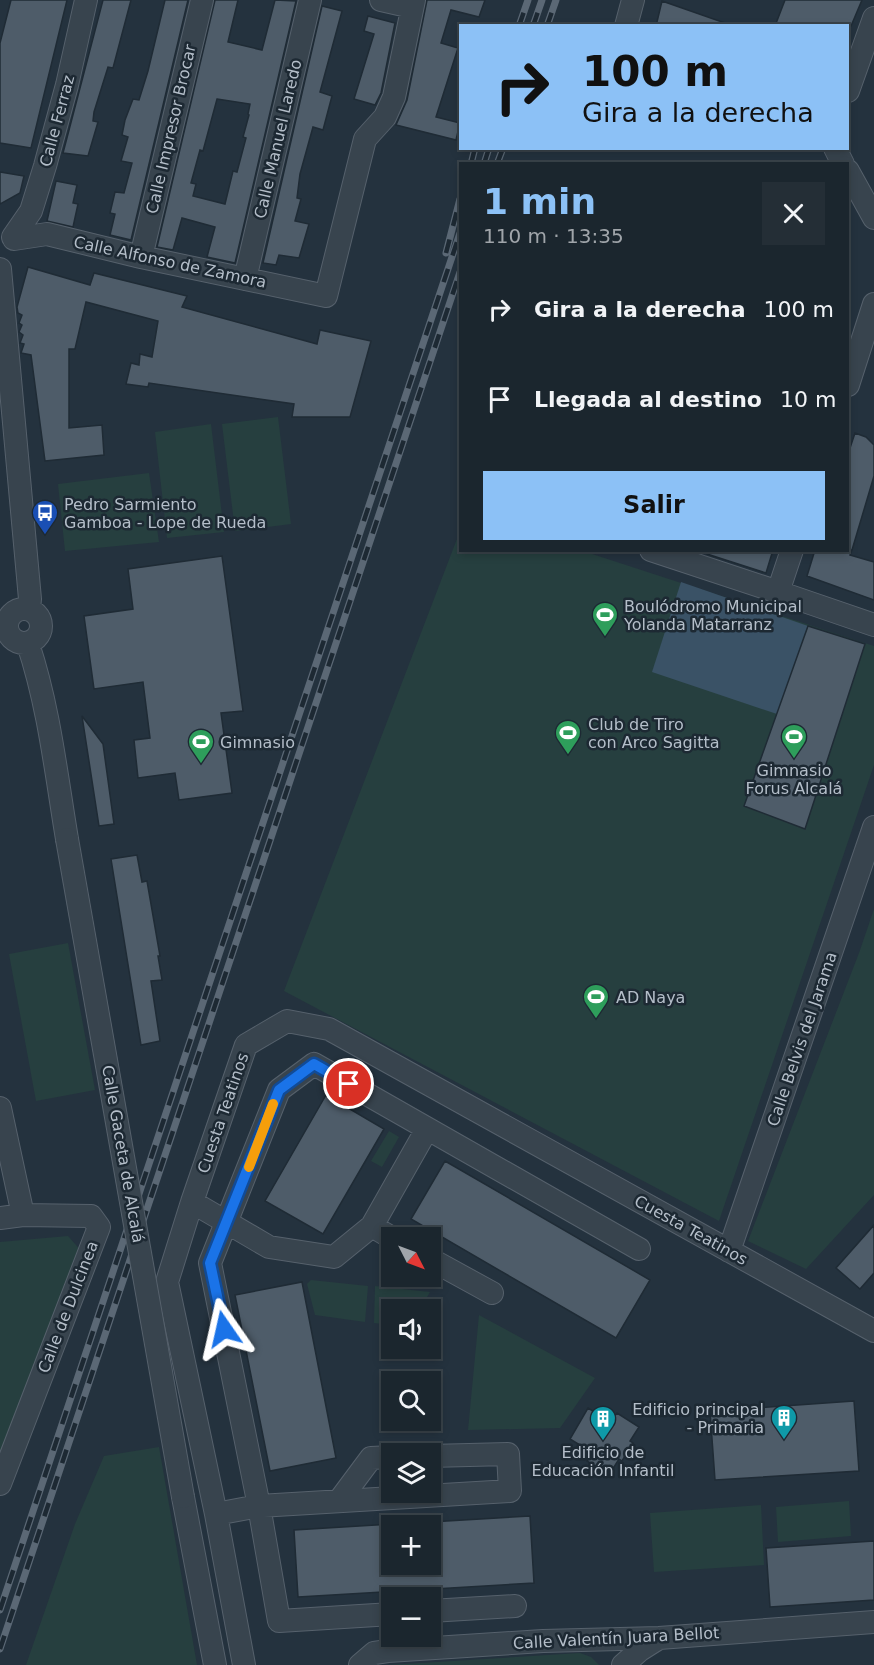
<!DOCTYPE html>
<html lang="es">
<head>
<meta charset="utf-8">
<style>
	:root { --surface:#1b262e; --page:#242e36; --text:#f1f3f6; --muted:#a0a5aa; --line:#39434a; --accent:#8cc1f6 }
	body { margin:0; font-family:"DejaVu Sans",sans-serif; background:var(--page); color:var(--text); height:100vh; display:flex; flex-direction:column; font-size:22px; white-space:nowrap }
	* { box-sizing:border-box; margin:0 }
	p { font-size:20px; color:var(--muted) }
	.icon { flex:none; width:33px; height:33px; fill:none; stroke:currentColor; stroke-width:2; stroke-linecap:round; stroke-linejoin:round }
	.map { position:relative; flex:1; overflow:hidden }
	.side { position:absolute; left:459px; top:162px; width:390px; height:390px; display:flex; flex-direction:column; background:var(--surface); border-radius:0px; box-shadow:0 3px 9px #0003,0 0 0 2px var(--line) }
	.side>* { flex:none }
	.top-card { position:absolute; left:459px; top:24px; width:390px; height:126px; border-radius:0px; box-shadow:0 3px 9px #0003,0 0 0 2px var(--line); background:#8cc1f6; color:#111; overflow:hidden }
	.needle { width:39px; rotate:132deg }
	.buttons { position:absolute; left:381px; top:1227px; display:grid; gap:12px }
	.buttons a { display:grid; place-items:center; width:60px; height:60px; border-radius:0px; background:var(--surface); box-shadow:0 3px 9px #0003,0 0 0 2px var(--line); font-size:30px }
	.pin { position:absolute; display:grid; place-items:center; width:51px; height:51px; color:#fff; margin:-26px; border:3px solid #fff; border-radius:50%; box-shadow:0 2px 6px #0007 }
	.me { position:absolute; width:66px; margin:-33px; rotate:349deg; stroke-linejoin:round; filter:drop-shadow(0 0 4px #0008) }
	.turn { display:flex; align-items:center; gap:21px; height:126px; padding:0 24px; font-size:27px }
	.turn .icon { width:78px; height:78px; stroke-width:2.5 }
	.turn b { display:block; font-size:42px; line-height:51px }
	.round { display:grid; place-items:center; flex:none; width:63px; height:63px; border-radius:0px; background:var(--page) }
	.overview { display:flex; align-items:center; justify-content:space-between; height:102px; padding:0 24px }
	h1 { font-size:36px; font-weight:700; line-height:45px; color:var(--accent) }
	.primary-button { display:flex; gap:12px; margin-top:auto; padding:12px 24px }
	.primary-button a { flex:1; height:69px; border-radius:0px; background:var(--accent); color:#111; font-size:24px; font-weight:700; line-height:69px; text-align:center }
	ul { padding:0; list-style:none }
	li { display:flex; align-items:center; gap:18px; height:90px; padding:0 24px }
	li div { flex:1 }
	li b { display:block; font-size:22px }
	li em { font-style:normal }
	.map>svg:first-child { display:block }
	.green { fill:#263f3f }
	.water { fill:#3a5266 }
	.building { fill:#4e5c69; stroke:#1f2b35; stroke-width:1.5; fill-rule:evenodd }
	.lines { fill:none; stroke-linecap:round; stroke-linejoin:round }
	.minor-casing { stroke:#56616c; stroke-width:24 }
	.minor { stroke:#38444e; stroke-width:22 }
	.rail-casing { stroke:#5b6875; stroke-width:7 }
	.rail { stroke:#1d2933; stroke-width:4.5; stroke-dasharray:14; stroke-linecap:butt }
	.minor-bridge-casing { stroke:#56616c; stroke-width:24; stroke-linecap:butt }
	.minor-bridge { stroke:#38444e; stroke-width:22 }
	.route-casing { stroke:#114b97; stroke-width:15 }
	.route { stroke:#1a73e8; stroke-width:10 }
	.slow { stroke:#f59e0b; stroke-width:10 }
	.labels { text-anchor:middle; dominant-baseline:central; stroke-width:5; stroke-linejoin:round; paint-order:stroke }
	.street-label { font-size:16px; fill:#b4bec9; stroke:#1d2933 }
	.poi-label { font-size:16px; fill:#b4bec9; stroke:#1d2933; text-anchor:start }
</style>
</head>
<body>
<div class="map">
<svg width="874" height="1665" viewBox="0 0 874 1665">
	<rect width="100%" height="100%" fill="#24323e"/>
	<!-- green -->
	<path class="green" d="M278 417 291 524 235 531 222 424Z
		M211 424 224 532 167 538 155 432Z
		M149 473 159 542 65 551 58 484Z
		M460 531V550L583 551 874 646V765L719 1221 284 991Z
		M874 909V1195L806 1269 748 1241 859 953Z
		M68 943 95 1090 36 1101 9 954Z
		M389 1131 399 1137 382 1167 371 1161Z
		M68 1236 83 1253 0 1467V1242Z
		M311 1280 368 1286 365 1322 315 1315 307 1284Z
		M375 1286 430 1292 420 1309 392 1310 391 1325 374 1323Z
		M479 1315 595 1378 560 1428 468 1430Z
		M159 1447 197 1665H26L75 1524 104 1456Z
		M849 1501 851 1536 778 1542 776 1507Z
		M761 1505 764 1565 654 1572 650 1513Z
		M580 1653 591 1657 599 1665H388Z"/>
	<!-- water -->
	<path class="water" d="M681 582 808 626 777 714 652 672Z"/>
	<!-- building -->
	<path class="building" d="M11 0H67L31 148 0 143V43Z
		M103 0H131L113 68 108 67 94 112 93 121 98 122 88 156 63 153Z
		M165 0H188L131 240 110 235 115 214 110 213 115 192 124 193 132 163 121 161 128 137 122 135 125 120 133 99 139 100 148 71Z
		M215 0H238L228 42 262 50 275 0 296 1 235 263 207 257 215 227 182 218 173 250 157 247ZM217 99 250 104 248 114 249 115 243 137 246 138 237 172 233 171 225 204 193 196 196 184 191 183 200 150 203 151Z
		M427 0H485L479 17 451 10 441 43 458 48 436 117 460 123 456 140 396 125 407 100Z
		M785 0H862L851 26H775Z
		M662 1 725 23V26H656Z
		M322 6 342 11 320 92 332 96 323 130 313 127 300 174 297 198 301 199 295 221 309 224 299 258 279 255 276 265 263 263Z
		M368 16 395 23 381 93 375 105 354 99 374 34 364 31Z
		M0 172 24 176 20 193 0 204Z
		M56 181 77 185 73 203 78 204 73 227 47 221Z
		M28 267 90 285 94 273 187 296 182 307 317 344 320 330 371 341 350 417H292L294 404 149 383 148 387 126 384 131 363 139 365 140 354 152 357 158 321 86 302 75 349H69V428L102 425 104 455 45 461 31 355 21 353 24 344 20 343 23 335 19 332 22 325 19 323 22 315 18 313 17 307Z
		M855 433 866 437 874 445V476L852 550H848V454Z
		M707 550H773L766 573 707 554Z
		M815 550H852L850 555 874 562V600L807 576Z
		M222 556 243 711 221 713 232 793 179 800 175 773 138 778 134 740 150 738 143 682 94 689 84 616 133 609 128 569Z
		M808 626 865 644 805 829 744 806Z
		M82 716 103 744 114 824 99 826Z
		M137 855 142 882 147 881 160 956H158L162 980 151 981 160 1041 141 1045 111 859Z
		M326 1095 384 1129 323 1234 265 1201Z
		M445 1161 650 1280 616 1338 411 1219Z
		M874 1225V1273L860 1289 836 1268Z
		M302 1282 336 1458 270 1471 235 1295Z
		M854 1401 859 1471 715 1480 710 1411Z
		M588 1408 610 1422 617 1413 639 1427 630 1441 633 1443 622 1461 619 1459 609 1475 587 1461 593 1453 570 1439Z
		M530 1516 534 1583 298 1597 294 1530 392 1524V1564H430V1522Z
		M874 1541V1600L770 1607 766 1548Z"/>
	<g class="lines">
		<defs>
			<path id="minor" d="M381 0 412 7
				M626 26 633 0
				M848 91 874 18
				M835 148 843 164
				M848 171 874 218
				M13 237 31 211 45 166 67 85 86 0
				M14 239 47 234 141 257 326 296 365 139 385 117 394 97 414 0
				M141 257 202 0
				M0 269 30 599 29 609
				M245 279 310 0
				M848 385 874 304
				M651 550 778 592
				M792 550 778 592 874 625
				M7 626a17 17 0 1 1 34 0a17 17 0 1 1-34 0Z
				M28 644C49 707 56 773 67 839
				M0 1108 23 1215
				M192 1202 269 1247 334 1257 372 1226 427 1129
				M0 1218 23 1215 91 1216 99 1227 0 1484
				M372 1226 392 1238
				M729 1251 874 827
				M430 1259 492 1293
				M430 1456 508 1454 510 1491 259 1506 210 1263 279 1090 314 1064 639 1249
				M183 1497 215 1665
				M339 1501 371 1458 392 1457
				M216 1514 259 1506 279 1621 392 1614
				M430 1611 515 1606
				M244 1665 216 1514 167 1282 192 1202 246 1045 287 1021 329 1029 874 1331
				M360 1665 374 1653 388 1651 543 1641 659 1638 874 1622
				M623 1665 640 1650 659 1638"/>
		</defs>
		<!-- minor casing -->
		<use href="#minor" class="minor-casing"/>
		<!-- minor -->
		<use href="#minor" class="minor"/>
		<defs>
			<path id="rail" d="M519 26 528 0
				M533 26 542 0
				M547 26 556 0
				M471 164 475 148
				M484 164 489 148
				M497 164 503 148
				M446 253 460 199
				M0 1610 460 233
				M0 1649 460 272"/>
		</defs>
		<!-- rail casing -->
		<use href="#rail" class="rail-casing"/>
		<!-- rail -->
		<use href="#rail" class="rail"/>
		<defs>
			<path id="minor-bridge" d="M67 839 183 1497"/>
		</defs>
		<!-- minor-bridge casing -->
		<use href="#minor-bridge" class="minor-bridge-casing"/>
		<!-- minor-bridge -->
		<use href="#minor-bridge" class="minor-bridge"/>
	</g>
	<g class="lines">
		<defs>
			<path id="route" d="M224 1329 210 1263 279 1090 314 1064 349 1084"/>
		</defs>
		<!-- route casing -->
		<use href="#route" class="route-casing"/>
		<!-- route -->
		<use href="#route" class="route"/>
		<!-- slow -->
		<path class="slow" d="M249 1167 273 1104"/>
	</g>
	<!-- icons -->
	<defs>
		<symbol id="bus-pin" viewBox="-11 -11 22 30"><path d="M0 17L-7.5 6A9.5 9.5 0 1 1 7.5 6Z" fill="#1a4fb4" stroke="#1d2933"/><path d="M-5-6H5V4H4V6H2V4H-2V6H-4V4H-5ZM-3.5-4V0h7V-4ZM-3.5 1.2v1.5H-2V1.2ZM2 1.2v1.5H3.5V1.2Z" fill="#fff"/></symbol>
		<symbol id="stadium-pin" viewBox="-11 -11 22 30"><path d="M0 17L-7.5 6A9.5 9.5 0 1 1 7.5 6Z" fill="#2e9e5b" stroke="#1d2933"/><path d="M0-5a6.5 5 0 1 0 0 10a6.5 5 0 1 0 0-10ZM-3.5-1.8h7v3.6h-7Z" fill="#fff"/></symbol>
		<symbol id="building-pin" viewBox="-11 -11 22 30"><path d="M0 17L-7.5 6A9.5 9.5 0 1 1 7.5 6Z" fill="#0f9aa8" stroke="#1d2933"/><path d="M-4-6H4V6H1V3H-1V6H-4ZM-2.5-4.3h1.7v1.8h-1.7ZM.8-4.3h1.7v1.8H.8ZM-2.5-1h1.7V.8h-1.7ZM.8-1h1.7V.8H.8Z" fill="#fff"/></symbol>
	</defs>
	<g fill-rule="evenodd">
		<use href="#bus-pin" x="30" y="498" width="30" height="40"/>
		<use href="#stadium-pin" x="590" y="600" width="30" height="40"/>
		<use href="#stadium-pin" x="553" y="718" width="30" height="40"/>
		<use href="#stadium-pin" x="779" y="722" width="30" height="40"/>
		<use href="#stadium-pin" x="186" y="727" width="30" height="40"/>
		<use href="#stadium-pin" x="581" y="982" width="30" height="40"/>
		<use href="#building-pin" x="769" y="1403" width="30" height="40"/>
		<use href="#building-pin" x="588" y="1404" width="30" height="40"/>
	</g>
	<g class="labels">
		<!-- street labels -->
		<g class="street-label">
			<text transform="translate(57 121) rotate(-75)">Calle Ferraz</text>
			<text transform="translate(171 129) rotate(-77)">Calle Impresor Brocar</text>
			<text transform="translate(278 139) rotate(-77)">Calle Manuel Laredo</text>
			<text transform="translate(170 262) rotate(12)">Calle Alfonso de Zamora</text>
			<text transform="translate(802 1039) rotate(-71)">Calle Belvis del Jarama</text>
			<text transform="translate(223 1113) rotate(-71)">Cuesta Teatinos</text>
			<text transform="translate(123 1154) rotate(80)">Calle Gaceta de Alcalá</text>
			<text transform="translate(691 1230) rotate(29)">Cuesta Teatinos</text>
			<text transform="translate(68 1307) rotate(-69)">Calle de Dulcinea</text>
			<text transform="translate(616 1638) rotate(-3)">Calle Valentín Juara Bellot</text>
		</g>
		<!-- poi labels -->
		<g class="poi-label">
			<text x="64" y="504">Pedro Sarmiento<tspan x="64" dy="18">Gamboa - Lope de Rueda</tspan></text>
			<text x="624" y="606">Boulódromo Municipal<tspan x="624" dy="18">Yolanda Matarranz</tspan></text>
			<text x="588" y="724">Club de Tiro<tspan x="588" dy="18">con Arco Sagitta</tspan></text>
			<text x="220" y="742">Gimnasio</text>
			<text x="794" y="770" text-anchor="middle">Gimnasio<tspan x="794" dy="18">Forus Alcalá</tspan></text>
			<text x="616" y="997">AD Naya</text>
			<text x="764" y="1409" text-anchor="end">Edificio principal<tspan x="764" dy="18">- Primaria</tspan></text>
			<text x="603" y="1452" text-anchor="middle">Edificio de<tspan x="603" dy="18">Educación Infantil</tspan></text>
		</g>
	</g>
</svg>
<div class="buttons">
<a><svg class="needle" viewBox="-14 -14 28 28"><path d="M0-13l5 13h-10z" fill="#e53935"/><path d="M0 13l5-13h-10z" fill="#a0a5aa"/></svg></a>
<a><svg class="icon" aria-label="sound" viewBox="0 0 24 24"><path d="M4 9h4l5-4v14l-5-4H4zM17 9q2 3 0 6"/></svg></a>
<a><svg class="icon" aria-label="search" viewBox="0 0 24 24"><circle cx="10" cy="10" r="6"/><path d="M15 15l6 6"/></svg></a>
<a><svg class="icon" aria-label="layers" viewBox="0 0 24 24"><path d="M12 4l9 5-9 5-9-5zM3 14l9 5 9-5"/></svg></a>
<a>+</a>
<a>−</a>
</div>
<div class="pin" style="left:349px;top:1084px;background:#d93025"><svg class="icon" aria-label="arrive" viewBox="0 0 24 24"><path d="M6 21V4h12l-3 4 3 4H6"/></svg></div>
<svg class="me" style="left:224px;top:1329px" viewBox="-20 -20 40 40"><path d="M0-17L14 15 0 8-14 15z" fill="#1a73e8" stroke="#fff" stroke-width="4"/></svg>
<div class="top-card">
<div class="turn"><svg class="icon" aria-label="right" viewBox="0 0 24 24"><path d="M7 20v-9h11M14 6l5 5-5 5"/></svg><div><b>100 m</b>Gira a la derecha</div></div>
</div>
<section class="side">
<div class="overview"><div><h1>1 min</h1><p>110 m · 13:35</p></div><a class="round"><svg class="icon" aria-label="close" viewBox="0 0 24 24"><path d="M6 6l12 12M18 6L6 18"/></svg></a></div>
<ul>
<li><svg class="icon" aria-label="right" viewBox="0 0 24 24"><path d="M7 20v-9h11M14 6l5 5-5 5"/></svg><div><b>Gira a la derecha</b></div><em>100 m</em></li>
<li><svg class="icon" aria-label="arrive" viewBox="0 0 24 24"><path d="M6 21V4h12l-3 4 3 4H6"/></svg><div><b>Llegada al destino</b></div><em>10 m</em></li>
</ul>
<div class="primary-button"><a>Salir</a></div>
</section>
</div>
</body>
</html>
